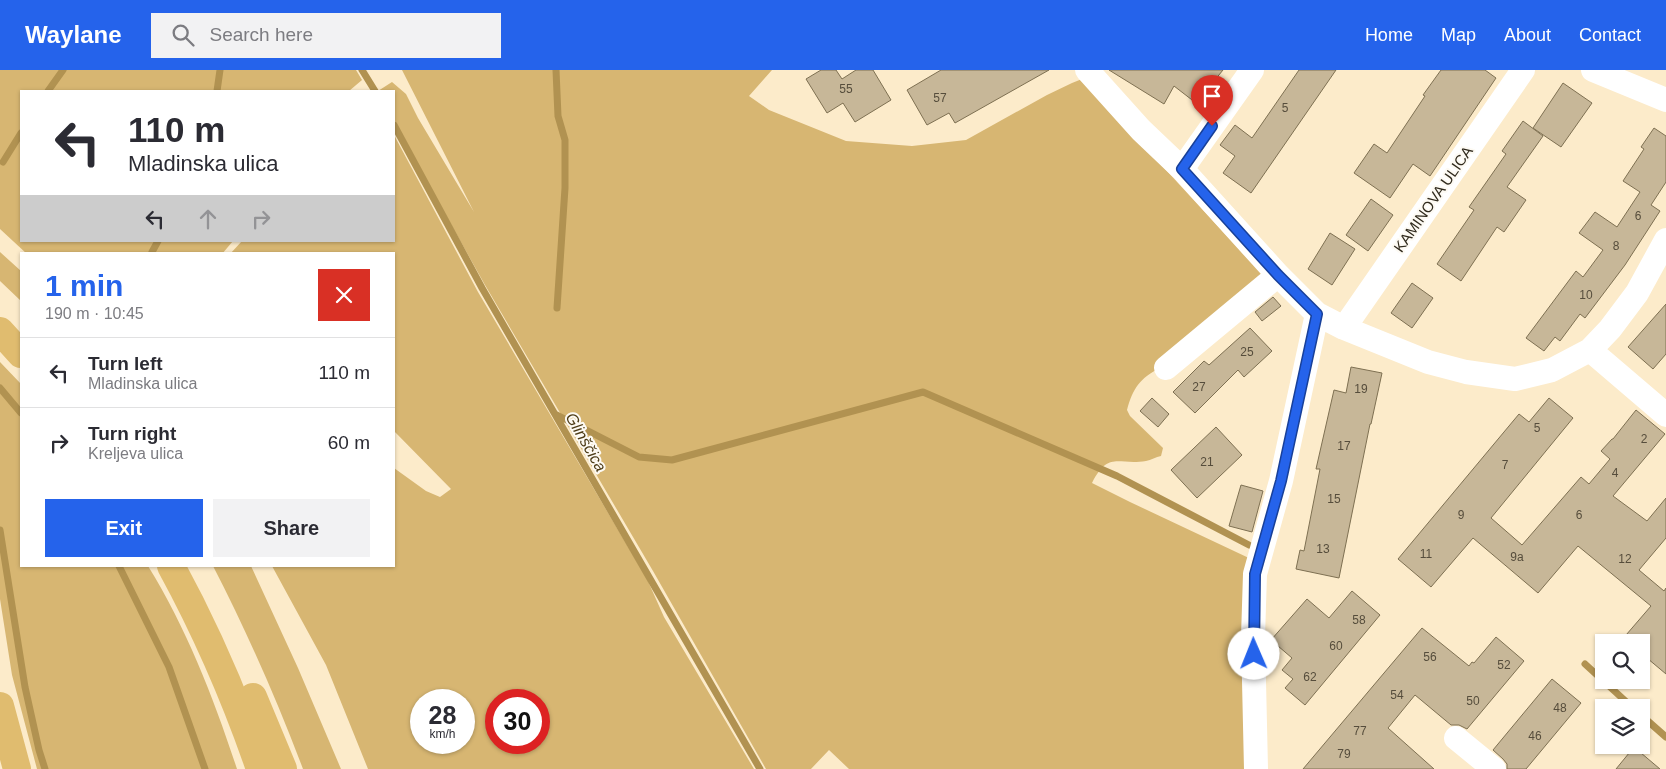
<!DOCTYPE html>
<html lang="en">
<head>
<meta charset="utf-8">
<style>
	:root { --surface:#fff; --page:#f2f2f3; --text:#2b2b33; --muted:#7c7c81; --line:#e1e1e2; --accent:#2563eb }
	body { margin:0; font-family:Arial,sans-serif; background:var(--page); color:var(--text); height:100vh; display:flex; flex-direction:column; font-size:19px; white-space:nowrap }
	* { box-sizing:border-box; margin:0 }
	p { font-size:16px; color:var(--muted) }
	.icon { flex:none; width:28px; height:28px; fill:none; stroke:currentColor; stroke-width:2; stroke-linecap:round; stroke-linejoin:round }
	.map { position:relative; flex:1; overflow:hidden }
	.details { position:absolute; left:20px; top:182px; width:375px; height:315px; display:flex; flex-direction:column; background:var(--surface); border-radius:0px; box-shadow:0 1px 4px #0004 }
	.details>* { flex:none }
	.hud { position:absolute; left:20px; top:20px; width:375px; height:152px; border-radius:0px; box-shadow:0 1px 4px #0004; background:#fff; color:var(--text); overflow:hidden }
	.fabs { position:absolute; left:1595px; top:564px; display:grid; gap:10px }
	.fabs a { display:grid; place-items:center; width:55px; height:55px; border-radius:0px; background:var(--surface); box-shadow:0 1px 4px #0004; font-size:25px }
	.speed { position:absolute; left:410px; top:619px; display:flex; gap:10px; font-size:25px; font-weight:700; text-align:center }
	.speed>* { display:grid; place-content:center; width:65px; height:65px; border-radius:50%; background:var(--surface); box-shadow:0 1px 4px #0004; line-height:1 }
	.speed small { font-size:12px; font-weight:400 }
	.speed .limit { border:8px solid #d22; background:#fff; color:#111 }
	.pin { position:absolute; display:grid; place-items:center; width:42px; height:42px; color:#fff; margin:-51px -21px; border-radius:50% 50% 50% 0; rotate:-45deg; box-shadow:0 0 5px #0007 }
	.pin .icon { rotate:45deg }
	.me { position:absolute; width:55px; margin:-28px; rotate:359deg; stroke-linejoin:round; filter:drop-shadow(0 0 4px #0008) }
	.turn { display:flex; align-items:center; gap:18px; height:105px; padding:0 25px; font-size:22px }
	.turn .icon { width:65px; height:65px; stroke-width:2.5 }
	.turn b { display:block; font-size:35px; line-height:42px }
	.lanes { display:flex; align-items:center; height:48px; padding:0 25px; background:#0003; justify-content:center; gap:25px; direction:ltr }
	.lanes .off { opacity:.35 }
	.round { display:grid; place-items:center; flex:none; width:52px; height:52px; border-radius:0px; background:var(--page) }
	.head { display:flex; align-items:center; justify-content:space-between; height:85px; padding:0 25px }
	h1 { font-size:30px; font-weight:600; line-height:38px; color:var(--accent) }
	.cta { display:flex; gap:10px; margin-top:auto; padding:10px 25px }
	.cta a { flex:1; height:58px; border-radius:0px; background:var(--accent); color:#fff; font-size:20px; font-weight:600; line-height:58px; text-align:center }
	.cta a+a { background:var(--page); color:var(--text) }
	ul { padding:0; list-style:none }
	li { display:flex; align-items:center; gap:15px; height:70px; padding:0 25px; border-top:1px solid var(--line) }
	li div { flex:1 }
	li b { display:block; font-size:19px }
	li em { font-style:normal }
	header { display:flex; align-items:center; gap:30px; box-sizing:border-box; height:70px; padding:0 25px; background:var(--accent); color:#fff }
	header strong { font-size:24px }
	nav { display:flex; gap:28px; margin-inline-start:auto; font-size:18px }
	.search { width:350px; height:45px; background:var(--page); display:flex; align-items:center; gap:12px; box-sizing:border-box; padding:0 18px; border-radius:0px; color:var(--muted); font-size:19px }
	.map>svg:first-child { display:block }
	.green { fill:#d7b672; fill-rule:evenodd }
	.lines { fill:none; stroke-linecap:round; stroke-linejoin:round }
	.stream { stroke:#b19251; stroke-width:7 }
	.building { fill:#c7b798; stroke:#7e7052 }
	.minor { stroke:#fff; stroke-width:24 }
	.highway { stroke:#e0bc6f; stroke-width:28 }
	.route-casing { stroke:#184099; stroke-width:12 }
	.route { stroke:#2563eb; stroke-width:9 }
	.labels { text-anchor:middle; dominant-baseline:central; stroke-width:4; stroke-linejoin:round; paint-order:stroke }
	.number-label { font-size:12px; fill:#564d3c }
	.street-label { font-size:15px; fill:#302a1d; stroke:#fdfaf3 }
	.water-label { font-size:16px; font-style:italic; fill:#4c3b16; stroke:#fdfaf3 }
</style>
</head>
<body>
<header>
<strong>Waylane</strong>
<div class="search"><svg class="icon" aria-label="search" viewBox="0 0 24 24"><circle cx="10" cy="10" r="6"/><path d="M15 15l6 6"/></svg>Search here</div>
<nav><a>Home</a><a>Map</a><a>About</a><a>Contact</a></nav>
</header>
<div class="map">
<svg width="1666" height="699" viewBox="0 0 1666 699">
	<rect width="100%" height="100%" fill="#fcebca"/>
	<!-- green -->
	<path class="green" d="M0 0H356L362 10 349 21H21V171H233L222 184H27L0 159Z
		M402 0H772L749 26 769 40 846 71 912 76 966 70 1047 25 1072 13 1082 9 1262 204 1160 298C1140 308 1133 318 1127 340L1130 346 1163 378 1161 386C1156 387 1151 390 1146 391 1118 396 1109 380 1092 413L1130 432 1251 489 1248 699H849L829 680 811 699H766L653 501 485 215 443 140 394 49V21H378L392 12 406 24 418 48 474 142Z
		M394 65 478 222 647 509 664 547 754 699H368L326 595 272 496H394V398L426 421 440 427 451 419 394 361V184H230L242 171H394ZM421 630H464V672H421ZM496 630H539V672H496Z
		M0 182 21 201V231L0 211Z
		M0 292 21 314V496H148C187 559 214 629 237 699H37L12 605 0 529Z
		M213 496H251L298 598 341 699H303C277 630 247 562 213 496Z"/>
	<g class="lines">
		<!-- stream -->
		<path class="stream" d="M362 0 375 21
			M556 0 558 46 565 70V118L557 238
			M48 21 63 0
			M217 21 220 0
			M394 55 482 218 760 699
			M3 92 21 63
			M152 182 158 171
			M0 318 21 343
			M555 344 639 387 672 390 923 322 1117 406 1249 475
			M0 460 25 617 39 680 45 699
			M119 496 169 597 205 699
			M1585 594 1633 638
			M1641 645 1666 667"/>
	</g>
	<!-- building -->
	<path class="building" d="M821 0H836L842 9 856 0H873L891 30 855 52 843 33 827 43 806 9Z
		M941 0H1049L955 53 949 43 927 55 907 20Z
		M1109 0H1223L1196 33 1174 16 1164 34Z
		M1299 0H1336L1251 123 1223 103 1235 86 1220 75 1235 55 1252 68Z
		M1441 0H1485L1496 8 1430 106 1413 94 1390 128 1354 103 1374 74 1387 83 1425 26 1423 25Z
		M1563 13 1592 33 1561 77 1533 58Z
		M1523 51 1543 66 1507 117 1526 130 1504 162 1497 157 1461 211 1437 194 1474 140 1469 137 1506 84 1502 81Z
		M1654 58 1666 66V112L1651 135 1660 141 1625 195 1585 248 1580 244 1560 271 1555 267 1544 281 1526 268 1576 201 1583 207 1603 180 1579 163 1595 142 1617 157 1640 122 1623 111 1644 79 1641 77Z
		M1371 129 1393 145 1368 181 1346 165Z
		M1330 163 1355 179 1332 215 1308 199Z
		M1412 213 1433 228 1412 258 1391 243Z
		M1273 227 1281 236 1262 251 1255 242Z
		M1666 234V284L1653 299 1628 277Z
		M1250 258 1272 281 1244 307 1238 300 1195 343 1173 322 1204 291 1209 295Z
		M1351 297 1382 303 1371 354H1370L1339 508 1296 499 1300 480 1304 481 1320 399H1316L1334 320 1346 323Z
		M1152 328 1169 344 1158 357 1140 341Z
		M1549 328 1573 348 1491 448 1522 475 1581 407 1589 414 1610 389 1601 381 1612 369H1613L1636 340 1665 364 1613 426 1647 451 1666 428V468L1639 500 1664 521 1666 518V604L1641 583V572H1620L1651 536 1578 476 1538 523 1473 468 1431 517 1398 489 1519 344 1529 352Z
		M1216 357 1242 385 1197 428 1171 400Z
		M1241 415 1263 421 1252 462 1229 456Z
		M1352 521 1380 545 1305 635 1285 618 1293 609 1282 600 1292 588 1271 570 1307 529 1329 548Z
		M1422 558 1469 596 1472 592 1474 593 1496 567 1524 591 1467 659 1459 655H1451L1415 625 1388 658 1434 699H1303Z
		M1552 609 1581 633 1526 699H1507V694L1503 689 1493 680Z
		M1634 677 1660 699H1616Z"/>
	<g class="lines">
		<!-- minor -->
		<path class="minor" d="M1087 0 1141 60 1182 99 1278 205 1317 244 1344 258 1428 292 1466 302 1515 309 1552 300 1590 280 1610 259 1637 223 1666 170
			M1593 0 1666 30
			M1182 99 1252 0
			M1344 258 1523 0
			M1590 280 1666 345
			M1166 298 1278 205
			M1456 668 1494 699
			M1256 699 1253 567 1255 504 1281 411 1317 244"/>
		<!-- highway -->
		<path class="highway" d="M0 261 21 284
			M171 496C207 562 236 629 260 699
			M253 627 283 699
			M0 636 17 699"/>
	</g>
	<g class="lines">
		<defs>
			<path id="route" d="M1212 56 1182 99 1278 205 1317 244 1281 411 1255 504 1254 584"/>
		</defs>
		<!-- route casing -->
		<use href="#route" class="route-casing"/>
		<!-- route -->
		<use href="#route" class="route"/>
	</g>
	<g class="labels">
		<!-- number labels -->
		<g class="number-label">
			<text x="846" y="19">55</text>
			<text x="940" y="28">57</text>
			<text x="1285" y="38">5</text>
			<text x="1638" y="146">6</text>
			<text x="1616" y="176">8</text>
			<text x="1586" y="225">10</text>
			<text x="1247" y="282">25</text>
			<text x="1199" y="317">27</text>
			<text x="1361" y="319">19</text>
			<text x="1537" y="358">5</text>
			<text x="1644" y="369">2</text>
			<text x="1344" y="376">17</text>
			<text x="1207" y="392">21</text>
			<text x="1505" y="395">7</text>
			<text x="1615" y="403">4</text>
			<text x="1334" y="429">15</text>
			<text x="1461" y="445">9</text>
			<text x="1579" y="445">6</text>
			<text x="1323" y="479">13</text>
			<text x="1426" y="484">11</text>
			<text x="1517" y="487">9a</text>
			<text x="1625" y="489">12</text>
			<text x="1359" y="550">58</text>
			<text x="1336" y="576">60</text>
			<text x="1430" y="587">56</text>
			<text x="1504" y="595">52</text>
			<text x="1310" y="607">62</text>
			<text x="1397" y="625">54</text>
			<text x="1473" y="631">50</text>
			<text x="1560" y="638">48</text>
			<text x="1360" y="661">77</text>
			<text x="1535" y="666">46</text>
			<text x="1344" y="684">79</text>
		</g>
		<!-- street labels -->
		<g class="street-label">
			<text transform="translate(1433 129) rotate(-55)">KAMINOVA ULICA</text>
		</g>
		<!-- water labels -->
		<g class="water-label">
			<text transform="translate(586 372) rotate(60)">Glinščica</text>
		</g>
	</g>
</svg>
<div class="fabs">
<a><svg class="icon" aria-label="search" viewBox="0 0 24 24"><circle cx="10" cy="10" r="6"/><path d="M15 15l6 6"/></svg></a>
<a><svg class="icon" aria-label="layers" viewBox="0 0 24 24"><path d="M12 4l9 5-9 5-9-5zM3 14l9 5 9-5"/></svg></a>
</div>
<div class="speed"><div>28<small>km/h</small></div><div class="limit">30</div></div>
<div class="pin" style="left:1212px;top:56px;background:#d93025"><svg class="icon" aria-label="arrive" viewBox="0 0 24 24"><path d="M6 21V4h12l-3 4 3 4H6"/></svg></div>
<svg class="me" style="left:1254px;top:584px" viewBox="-20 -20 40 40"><circle r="19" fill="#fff"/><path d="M0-13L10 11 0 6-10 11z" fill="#2563eb"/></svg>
<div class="hud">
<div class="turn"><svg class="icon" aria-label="left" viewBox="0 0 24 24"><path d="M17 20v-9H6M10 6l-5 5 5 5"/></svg><div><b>110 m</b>Mladinska ulica</div></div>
<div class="lanes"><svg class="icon" aria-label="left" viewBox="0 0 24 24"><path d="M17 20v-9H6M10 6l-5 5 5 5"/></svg><svg class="icon off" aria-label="ahead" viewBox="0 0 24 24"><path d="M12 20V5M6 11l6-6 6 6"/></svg><svg class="icon off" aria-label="right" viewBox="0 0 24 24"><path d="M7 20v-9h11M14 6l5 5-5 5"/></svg></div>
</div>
<section class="details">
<div class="head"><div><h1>1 min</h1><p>190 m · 10:45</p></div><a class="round" style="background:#d93025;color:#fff"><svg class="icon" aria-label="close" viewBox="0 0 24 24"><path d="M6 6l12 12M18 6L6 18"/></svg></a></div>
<ul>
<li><svg class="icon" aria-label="left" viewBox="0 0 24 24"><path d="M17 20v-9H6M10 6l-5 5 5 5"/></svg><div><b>Turn left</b><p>Mladinska ulica</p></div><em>110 m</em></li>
<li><svg class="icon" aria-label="right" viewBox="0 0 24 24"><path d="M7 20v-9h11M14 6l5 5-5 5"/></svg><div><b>Turn right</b><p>Kreljeva ulica</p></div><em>60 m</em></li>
</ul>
<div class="cta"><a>Exit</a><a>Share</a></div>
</section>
</div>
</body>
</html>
